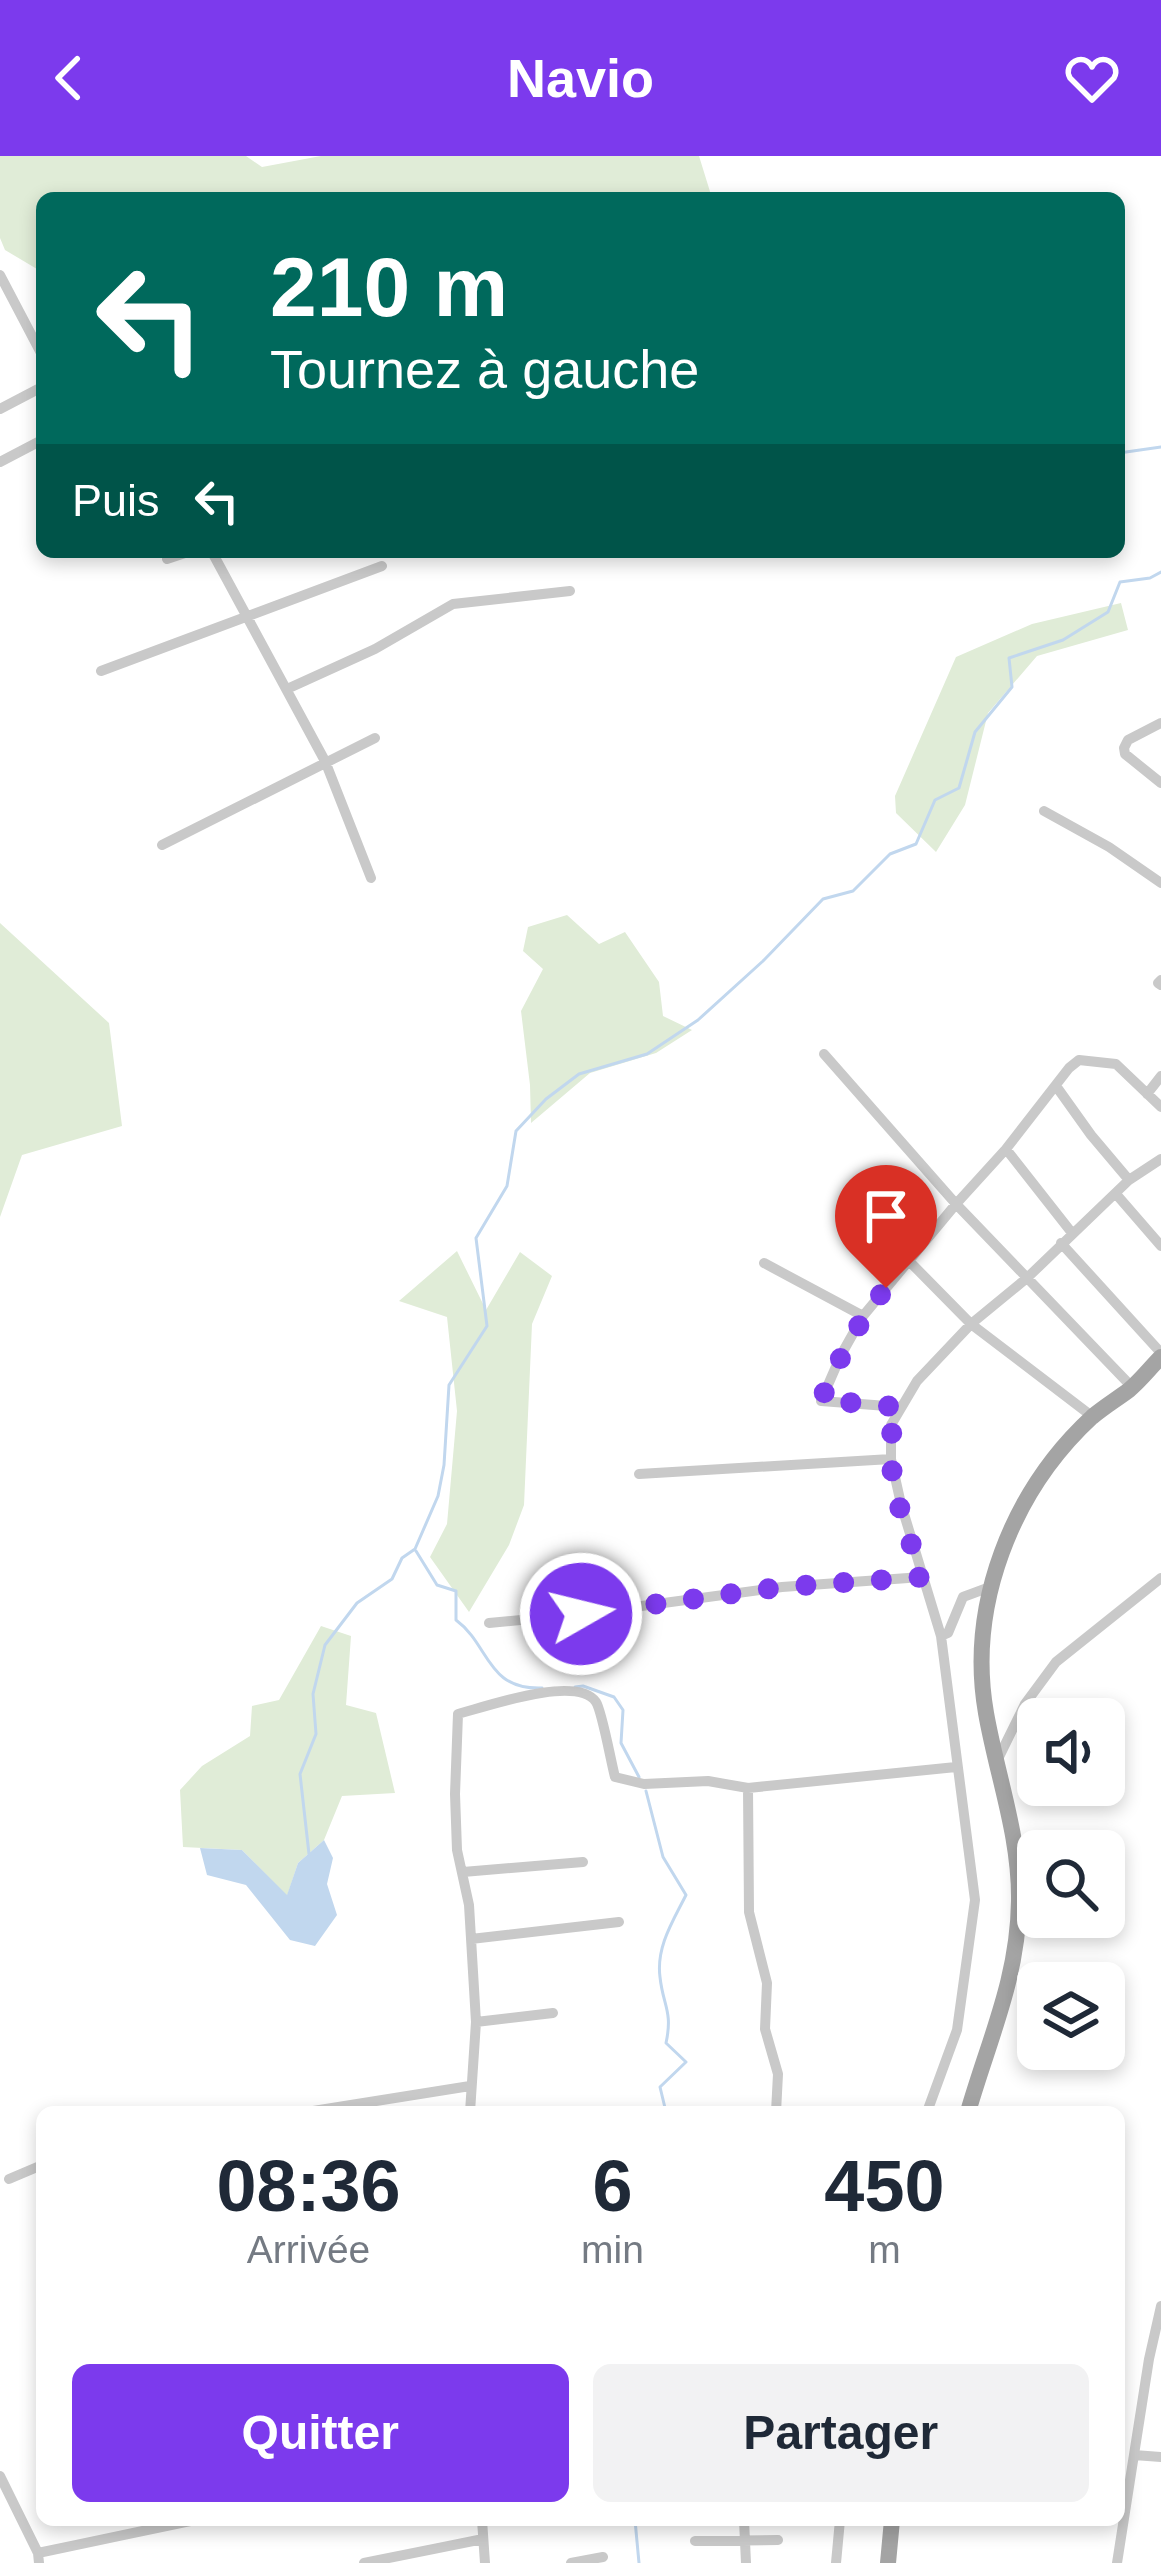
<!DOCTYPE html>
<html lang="fr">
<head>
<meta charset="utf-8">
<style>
	:root { --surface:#fff; --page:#f2f2f3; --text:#1f2937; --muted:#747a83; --accent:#7c3aed }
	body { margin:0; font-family:Helvetica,sans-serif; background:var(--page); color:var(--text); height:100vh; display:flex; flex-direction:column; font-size:45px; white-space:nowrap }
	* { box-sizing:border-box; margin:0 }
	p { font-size:39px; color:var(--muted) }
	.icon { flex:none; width:66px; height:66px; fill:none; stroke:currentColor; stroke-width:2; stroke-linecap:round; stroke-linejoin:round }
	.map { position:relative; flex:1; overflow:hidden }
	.details { position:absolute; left:36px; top:1950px; width:1089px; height:420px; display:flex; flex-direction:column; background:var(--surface); border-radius:18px; box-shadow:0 6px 18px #0003 }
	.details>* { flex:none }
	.banner { position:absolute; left:36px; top:36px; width:1089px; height:366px; border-radius:18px; box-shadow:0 6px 18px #0003; background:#00695c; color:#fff; overflow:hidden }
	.controls { position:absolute; left:1017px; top:1542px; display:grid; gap:24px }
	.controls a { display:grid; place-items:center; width:108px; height:108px; border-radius:18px; background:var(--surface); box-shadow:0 6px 18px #0003; font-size:60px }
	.pin { position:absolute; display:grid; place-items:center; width:102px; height:102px; color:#fff; margin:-123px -51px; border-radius:50% 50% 50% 0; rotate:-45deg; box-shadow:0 0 12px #0007 }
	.pin .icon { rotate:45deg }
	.me { position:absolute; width:132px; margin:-66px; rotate:82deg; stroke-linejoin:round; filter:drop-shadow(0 0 9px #0008) }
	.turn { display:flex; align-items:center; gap:42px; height:252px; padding:0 36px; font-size:54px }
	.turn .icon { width:156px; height:156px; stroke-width:2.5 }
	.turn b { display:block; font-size:84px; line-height:102px }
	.then { display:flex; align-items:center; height:114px; padding:0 36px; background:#0003; gap:24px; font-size:45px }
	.eta { display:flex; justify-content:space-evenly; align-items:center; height:204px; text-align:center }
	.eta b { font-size:72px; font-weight:700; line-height:84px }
	.primary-button { display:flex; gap:24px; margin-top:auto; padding:24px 36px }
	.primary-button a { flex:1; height:138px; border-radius:18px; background:var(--accent); color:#fff; font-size:48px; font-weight:700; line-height:138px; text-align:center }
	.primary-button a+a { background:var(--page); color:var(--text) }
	header { display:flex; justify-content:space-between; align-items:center; height:156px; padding:0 36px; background:var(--accent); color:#fff; font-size:54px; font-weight:700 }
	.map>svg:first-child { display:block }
	.green { fill:#e0ecd7 }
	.water { fill:#c1d7ee }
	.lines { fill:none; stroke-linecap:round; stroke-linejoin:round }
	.stream { stroke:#c1d7ee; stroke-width:3 }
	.street { stroke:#c9c9c9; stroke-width:10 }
	.primary { stroke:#a4a4a4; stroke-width:16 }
	.route { stroke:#7c3aed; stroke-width:21; stroke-dasharray:0 37.8 }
</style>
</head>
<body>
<header><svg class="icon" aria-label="back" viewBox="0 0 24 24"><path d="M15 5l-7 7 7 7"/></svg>Navio<svg class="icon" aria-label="heart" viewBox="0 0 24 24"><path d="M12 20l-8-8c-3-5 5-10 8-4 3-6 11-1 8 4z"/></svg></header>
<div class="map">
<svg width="1161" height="2407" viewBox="0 0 1161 2407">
	<rect width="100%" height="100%" fill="#fff"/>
	<!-- green -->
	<path class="green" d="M0 0H246L262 11 321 0H699L712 42H42V116L5 94 0 82Z
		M1121 447 1128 474 1037 500 988 557 965 649 936 696 896 657 895 640 956 501 1032 468Z
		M567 759 599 788 625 776 659 826 663 860 692 874 656 897 590 917 531 967 530 929 521 855 543 813 523 795 528 771Z
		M0 767 109 867 122 970 22 999 0 1061Z
		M457 1095 486 1154 520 1096 552 1120 532 1168 524 1349 509 1389 469 1456 430 1401 447 1368 457 1255 447 1161 399 1145Z
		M321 1470 351 1480 346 1549 376 1557 395 1637 342 1640 324 1684 298 1707 287 1740 242 1694 183 1691 180 1634 202 1610 250 1580 252 1550 279 1544Z"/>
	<!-- water -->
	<path class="water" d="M324 1684 333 1702 327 1728 337 1759 315 1790 290 1784 246 1729 207 1719 200 1692 242 1694 287 1739 298 1707Z"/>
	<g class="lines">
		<!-- stream -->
		<path class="stream" d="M41 52 42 53
			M1119 297 1161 291
			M416 1395 437 1429 456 1435V1464C490 1489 486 1534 542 1532
			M575 1531 583 1530 614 1541 623 1554 621 1587 639 1621
			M646 1635 663 1701 686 1739C673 1765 656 1791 660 1821 663 1850 673 1855 666 1887L686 1906 660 1931 666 1956
			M309 1698 300 1618 316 1578 313 1538 325 1489 357 1447 392 1423 402 1402 415 1393 438 1340 444 1309 449 1229 487 1170 476 1082 507 1030 516 975 546 943 579 918 647 898 698 864 763 805 823 743 853 735 890 698 916 688 935 644 959 632 975 576 1012 531 1009 502 1063 484 1108 456 1120 426 1150 422 1161 416
			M635 2364 639 2407"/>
		<!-- street -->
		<path class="street" d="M0 119 42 199
			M0 253 42 231
			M0 306 42 284
			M212 396 325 605 371 722
			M167 403 188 396
			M101 515 382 410
			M287 533 375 493 453 448 570 435
			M1161 567 1128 584 1124 592 1125 598 1161 627
			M1044 655 1109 691 1161 727
			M162 689 375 582
			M1161 824 1158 827 1161 829
			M824 898 956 1048 1132 1231
			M1056 930 1091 979 1129 1024
			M1147 938 1161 920
			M1006 993 1072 1077
			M1116 1038 1161 1090
			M1061 1087 1161 1197
			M908 1104 971 1168 1093 1261
			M764 1107 863 1160
			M900 1251 821 1245 841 1199 863 1160 956 1048 1006 993 1069 912 1079 904 1116 908 1161 951
			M639 1318 891 1303
			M489 1467 582 1458 782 1431 922 1421
			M941 1480 948 1477 963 1441 990 1431
			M997 1605 1025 1548 1056 1506 1161 1422
			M748 1632 956 1611
			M463 1716 583 1706
			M471 1783 619 1766
			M476 1866 553 1857
			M307 1956 470 1930
			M470 1956 476 1866 469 1749 457 1694 455 1638 458 1558C485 1551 577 1518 596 1546 602 1555 611 1606 615 1621L644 1628 708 1625 748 1632 749 1756 767 1827 765 1873 778 1918 776 1956
			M927 1956 957 1874 975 1744 941 1480 901 1348 891 1303V1269L917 1225 971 1168 1027 1122 1129 1024 1161 1003
			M9 2023 42 2009
			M1134 2299 1161 2301
			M0 2320 38 2397 39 2407
			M482 2364 485 2407
			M744 2364 746 2407
			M695 2385 778 2384
			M38 2397 195 2364
			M364 2407 483 2383
			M571 2407 603 2401
			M836 2407 840 2364
			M1117 2407 1149 2203 1161 2150"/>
		<!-- primary -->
		<path class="primary" d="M968 1956C989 1883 1018 1823 1019 1745 1020 1680 997 1620 986 1557 967 1449 1012 1335 1092 1261 1104 1251 1117 1243 1129 1234 1141 1224 1150 1212 1161 1201
			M888 2407 892 2364"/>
	</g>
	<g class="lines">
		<!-- route -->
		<path class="route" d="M581 1458 782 1431 922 1421C906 1369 876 1303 899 1251L821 1244C839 1203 857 1167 886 1132"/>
	</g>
</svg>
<div class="controls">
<a><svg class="icon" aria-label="sound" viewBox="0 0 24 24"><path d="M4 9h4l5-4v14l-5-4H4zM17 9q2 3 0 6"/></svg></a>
<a><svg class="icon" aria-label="search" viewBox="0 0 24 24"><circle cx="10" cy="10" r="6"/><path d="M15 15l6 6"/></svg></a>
<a><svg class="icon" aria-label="layers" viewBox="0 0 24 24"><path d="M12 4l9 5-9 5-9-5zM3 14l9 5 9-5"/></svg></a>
</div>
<div class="pin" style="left:886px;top:1132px;background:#d93025"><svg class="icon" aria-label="arrive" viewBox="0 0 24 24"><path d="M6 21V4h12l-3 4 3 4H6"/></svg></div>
<svg class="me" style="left:581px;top:1458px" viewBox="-20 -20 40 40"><circle r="17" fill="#7c3aed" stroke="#fff" stroke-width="3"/><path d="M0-11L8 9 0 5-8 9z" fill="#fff"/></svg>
<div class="banner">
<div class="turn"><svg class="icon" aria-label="left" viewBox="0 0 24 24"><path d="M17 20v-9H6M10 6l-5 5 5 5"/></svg><div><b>210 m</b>Tournez à gauche</div></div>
<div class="then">Puis<svg class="icon" aria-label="left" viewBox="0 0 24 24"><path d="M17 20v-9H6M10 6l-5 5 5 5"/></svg></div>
</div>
<section class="details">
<div class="eta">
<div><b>08:36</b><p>Arrivée</p></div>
<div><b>6</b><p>min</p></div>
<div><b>450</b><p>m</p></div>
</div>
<div class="primary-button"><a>Quitter</a><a>Partager</a></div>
</section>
</div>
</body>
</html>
